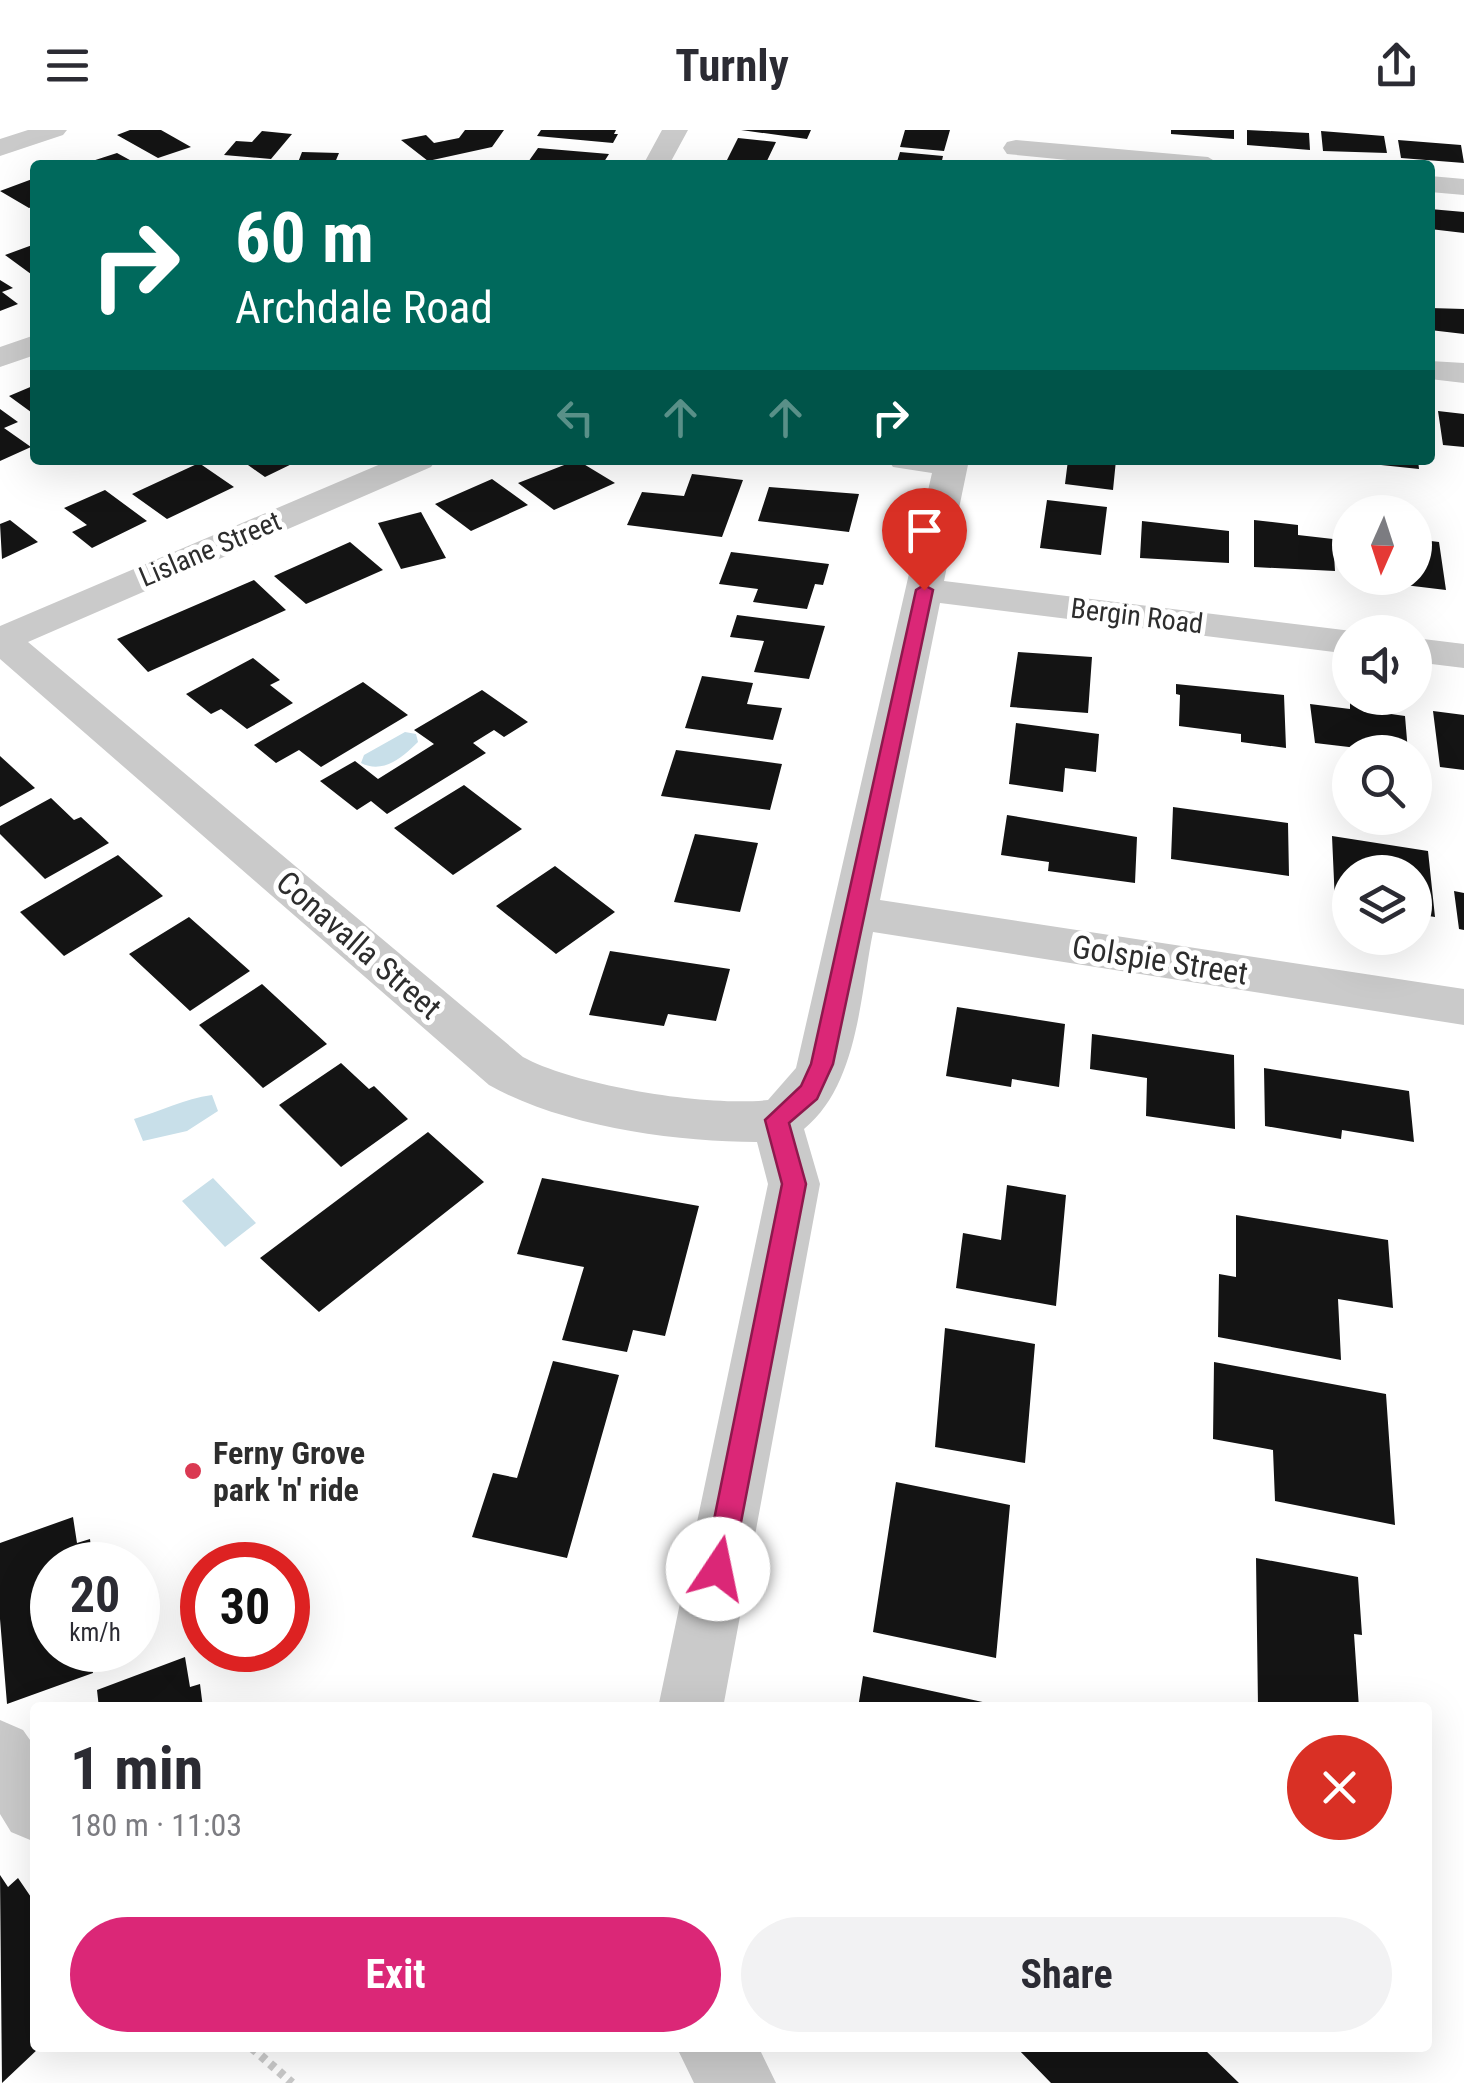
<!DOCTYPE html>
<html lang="en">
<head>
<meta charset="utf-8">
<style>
	:root { --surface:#fff; --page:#f2f2f3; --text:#2b2b33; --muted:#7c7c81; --accent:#db2777 }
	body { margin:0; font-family:"Roboto Condensed",sans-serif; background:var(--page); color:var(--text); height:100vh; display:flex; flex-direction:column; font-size:38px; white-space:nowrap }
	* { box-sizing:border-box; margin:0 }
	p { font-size:32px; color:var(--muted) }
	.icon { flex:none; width:55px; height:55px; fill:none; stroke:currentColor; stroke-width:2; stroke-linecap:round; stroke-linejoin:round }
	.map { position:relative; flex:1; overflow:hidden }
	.drawer { position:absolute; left:30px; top:1572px; width:1402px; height:350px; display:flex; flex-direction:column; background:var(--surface); border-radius:10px; box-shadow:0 10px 40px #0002 }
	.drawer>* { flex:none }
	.banner { position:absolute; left:30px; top:30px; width:1405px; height:305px; border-radius:10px; box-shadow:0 10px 40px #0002; background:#00695c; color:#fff; overflow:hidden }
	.needle { width:65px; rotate:183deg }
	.controls { position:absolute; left:1332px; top:365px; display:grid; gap:20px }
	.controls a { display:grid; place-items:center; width:100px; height:100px; border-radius:50%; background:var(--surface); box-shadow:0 10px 40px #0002; font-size:50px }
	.speed { position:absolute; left:30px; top:1412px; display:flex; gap:20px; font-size:50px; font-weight:700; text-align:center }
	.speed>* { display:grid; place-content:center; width:130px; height:130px; border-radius:50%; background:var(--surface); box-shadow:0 10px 40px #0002; line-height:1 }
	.speed small { font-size:25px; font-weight:400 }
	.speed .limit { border:15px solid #d22; background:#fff; color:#111 }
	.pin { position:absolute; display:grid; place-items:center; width:85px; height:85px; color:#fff; margin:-102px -42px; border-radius:50% 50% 50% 0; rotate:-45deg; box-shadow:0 0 10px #0007 }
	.pin .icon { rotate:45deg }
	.me { position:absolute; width:110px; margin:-55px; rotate:11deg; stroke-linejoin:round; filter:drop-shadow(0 0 8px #0008) }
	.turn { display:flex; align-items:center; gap:35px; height:210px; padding:0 40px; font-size:45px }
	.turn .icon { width:130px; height:130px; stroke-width:2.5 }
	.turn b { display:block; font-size:70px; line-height:85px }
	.lanes { display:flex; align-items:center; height:95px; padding:0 40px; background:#0003; justify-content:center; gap:50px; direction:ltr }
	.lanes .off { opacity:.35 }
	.round { display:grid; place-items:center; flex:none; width:105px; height:105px; border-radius:52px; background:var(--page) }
	.head { display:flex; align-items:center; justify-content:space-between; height:170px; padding:0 40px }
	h1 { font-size:60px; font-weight:700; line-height:75px }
	.button { display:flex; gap:20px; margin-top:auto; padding:20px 40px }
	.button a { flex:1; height:115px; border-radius:60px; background:var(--accent); color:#fff; font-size:40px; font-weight:700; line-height:115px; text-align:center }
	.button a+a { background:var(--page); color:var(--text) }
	header { display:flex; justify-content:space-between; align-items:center; height:130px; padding:0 40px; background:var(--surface); font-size:45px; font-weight:700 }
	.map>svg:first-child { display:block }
	.water { fill:#c8dfe9 }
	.building { fill:#141414 }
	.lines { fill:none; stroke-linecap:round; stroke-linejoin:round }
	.path { stroke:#cacaca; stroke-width:9; stroke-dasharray:6 6; stroke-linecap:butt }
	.minor { fill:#cacaca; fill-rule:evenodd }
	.route { fill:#db2777; stroke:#8e194d; stroke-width:2.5 }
	.poi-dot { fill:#da3952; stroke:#fff; stroke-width:4 }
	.labels { text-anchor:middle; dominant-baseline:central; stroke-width:10; stroke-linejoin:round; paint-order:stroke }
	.far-street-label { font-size:28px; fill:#2d2d2d; stroke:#fff }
	.street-label { font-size:32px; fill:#2d2d2d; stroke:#fff }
	.poi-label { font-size:32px; font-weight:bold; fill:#2d2d2d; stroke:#fff; text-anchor:start }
</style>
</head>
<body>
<header><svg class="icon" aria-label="menu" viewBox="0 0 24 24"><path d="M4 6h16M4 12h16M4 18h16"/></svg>Turnly<svg class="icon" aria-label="share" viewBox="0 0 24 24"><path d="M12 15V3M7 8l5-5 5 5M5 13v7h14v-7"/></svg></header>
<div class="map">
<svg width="1464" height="1953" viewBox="0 0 1464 1953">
	<rect width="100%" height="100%" fill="#fff"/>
	<!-- water -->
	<path class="water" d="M405 602 416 604 418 612C402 628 383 644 361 633L364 625Z
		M212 965 218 981 187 1001 143 1011 134 989C161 981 184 969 212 965Z
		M213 1048 256 1093 225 1117 182 1071Z"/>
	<!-- building -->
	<path class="building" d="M130 0H161L191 17 158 28 117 5Z
		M465 0H504L492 17 428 31 401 10 426 5 434 13 459 8Z
		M541 0H616L614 4H618L613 13 537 6Z
		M741 0H811L807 9Z
		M905 0H950L944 21 900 17Z
		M1171 0H1234V9L1171 4Z
		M1247 0 1309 3 1310 20 1247 15Z
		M262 1 292 4 271 29 224 25 236 11 252 12Z
		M1321 1 1384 6 1387 23 1323 21Z
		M738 8 776 12 765 35 725 34Z
		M1398 10 1461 15 1464 33 1401 28Z
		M538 18 609 24 602 35H526Z
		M302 22 339 23 334 35H297Z
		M900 22 943 26 941 35H896Z
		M117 23 139 35H83V34Z
		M35 48V76L29 78 0 61Z
		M1430 79 1464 82V103L1430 99Z
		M35 114V147L5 125Z
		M0 150 13 158 2 162 18 174 0 181Z
		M1430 178 1464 179V204L1430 200Z
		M35 255V285L9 266Z
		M0 279 18 292 4 298 31 317 0 331Z
		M1438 281 1464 284V317L1443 315Z
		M241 330H300L265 347Z
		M577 330 615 353 554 380 518 353Z
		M1068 330H1116L1113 360 1065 354Z
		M1362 330H1418L1419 339 1362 333Z
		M199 333 234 357 167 389 132 364Z
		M692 344 743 350 722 407 627 395 642 362 684 366Z
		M492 349 528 375 471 401 435 374Z
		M769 357 859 364 849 402 758 391Z
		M105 360 147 391 92 418 72 402 87 395 64 378Z
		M1047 370 1107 377 1101 425 1040 418Z
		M421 382 446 428 401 439 378 393Z
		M10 390 38 412 2 429 0 394Z
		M1254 390 1298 395V405L1333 409 1335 441 1254 437Z
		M1142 391 1229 401V433L1140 428Z
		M1415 409 1439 412 1446 460 1363 450 1415 448Z
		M350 412 383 440 306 474 274 446Z
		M731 422 829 434 823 455 815 454 807 479 753 472 758 459 719 454Z
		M254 450 286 480 148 542 117 509Z
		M737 485 825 496 809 549 754 542 764 511 730 507Z
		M1018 522 1092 527 1088 583 1010 577Z
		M253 528 280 550 270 555 293 573 247 599 221 579 211 584 186 564Z
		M702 546 753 553 747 574 782 578 773 610 685 598Z
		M363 552 408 585 321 637 299 620 276 633 254 615Z
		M1176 554 1284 565 1286 618 1241 612V604L1179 596 1180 565 1176 564Z
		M482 560 528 592 504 607 494 600 473 613 486 623 387 684 371 671 357 680 320 651 355 631 378 649 434 614 414 600Z
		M1350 572 1376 575 1377 582 1405 586 1408 622H1366V619L1315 613 1310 574 1350 579Z
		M1433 581 1464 585V640L1440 637Z
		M1016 593 1099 604 1096 642 1065 638 1063 662 1009 654Z
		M676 620 782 634 770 680 661 666Z
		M0 626 35 658 0 677Z
		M464 655 522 699 453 745 394 698Z
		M51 668 74 690 81 687 109 713 45 749 0 704V696Z
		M1173 677 1288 693 1289 746 1171 729Z
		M1007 685 1137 707 1135 753 1048 741 1049 732 1001 725Z
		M695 704 758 713 740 782 674 772Z
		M1332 706 1428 721 1435 787 1415 784V742H1350V775L1335 773Z
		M118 725 163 766 64 826 20 782Z
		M555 736 615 782 556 824 496 776Z
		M1454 761 1464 763V800L1459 799Z
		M189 787 250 841 190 881 129 824Z
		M610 821 730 839 716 891 668 884 664 896 589 885Z
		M262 854 327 914 263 958 199 895Z
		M957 877 1065 894 1059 957 1012 949 1011 957 946 946Z
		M1092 904 1234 925 1235 999 1146 986 1147 948 1090 939Z
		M341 933 369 959 374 956 408 989 341 1037 279 975Z
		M1264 938 1409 961 1414 1012 1342 1000 1341 1009 1265 996Z
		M428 1002 484 1052 319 1182 260 1128Z
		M542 1048 699 1076 665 1206 633 1200 627 1222 562 1210 584 1137 517 1124Z
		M1007 1055 1066 1065 1056 1176 956 1158 963 1103 1001 1110Z
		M1236 1085 1388 1110 1393 1178 1338 1169 1341 1230 1218 1207 1219 1144 1236 1147Z
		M945 1198 1035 1214 1025 1333 935 1317Z
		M553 1231 619 1245 567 1428 472 1407 493 1343 517 1348Z
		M1214 1232 1386 1264 1395 1395 1275 1371 1273 1320 1213 1309Z
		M896 1352 1010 1375 996 1528 873 1502Z
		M73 1387 77 1413 90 1409 93 1435H52V1520H90L93 1543 7 1574 0 1489V1413Z
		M1256 1428 1358 1447 1362 1505 1354 1504 1359 1578 1258 1577Z
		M185 1527 190 1557 200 1554 203 1578H99L97 1560Z
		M863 1546 1001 1576V1578H858Z
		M0 1745 8 1757 18 1748 35 1773V1918H39L2 1953Z
		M1017 1918H1203L1239 1953H1051Z"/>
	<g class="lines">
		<!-- path -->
		<path class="path" d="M252 1918 292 1953"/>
		<!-- minor -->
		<path class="minor" d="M28 0H67L63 5 0 26V9Z
			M662 0H688L669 35H643Z
			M1016 10 1208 27 1221 35H1119L1007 24 1003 18 1007 12Z
			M1430 46 1464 49V65L1430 62Z
			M35 205V225L0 237V217Z
			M1430 231 1464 233V253L1430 249Z
			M390 330H436L431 337 28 512 523 927C576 956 707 977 768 970L796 938 932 343 893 337 888 330H969L944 451 1360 502H1350V524L940 473 880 770 1464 859V895L873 802C860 866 858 955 804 999L820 1054 723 1578H658L768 1054 757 1012C674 1012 561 996 489 955L0 529V496Z
			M1415 508 1464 514V538L1415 532Z
			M0 1590 23 1600 35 1617V1712L11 1702 0 1684Z
			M677 1918H759L776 1953H694Z"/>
	</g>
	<!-- route -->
	<path class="route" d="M924 455 933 460 833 934 817 969 789 993 806 1054 732 1439 728 1449 718 1453 708 1449 704 1439 782 1054 765 990 801 956 811 934 916 460Z"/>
	<!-- markers -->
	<circle class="poi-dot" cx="193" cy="1341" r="10"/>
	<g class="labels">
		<!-- far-street labels -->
		<g class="far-street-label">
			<text transform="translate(210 419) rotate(-23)">Lislane Street</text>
			<text transform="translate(1137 486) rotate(7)">Bergin Road</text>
		</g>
		<!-- street labels -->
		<g class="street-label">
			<text transform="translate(359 815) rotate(41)">Conavalla Street</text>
			<text transform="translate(1160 830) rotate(9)">Golspie Street</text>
		</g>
		<!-- poi labels -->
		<g class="poi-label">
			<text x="213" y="1323">Ferny Grove<tspan x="213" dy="37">park 'n' ride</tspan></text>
		</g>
	</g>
</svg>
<div class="controls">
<a><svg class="needle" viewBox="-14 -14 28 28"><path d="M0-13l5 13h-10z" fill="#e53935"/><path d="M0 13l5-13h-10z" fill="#7c7c81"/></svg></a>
<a><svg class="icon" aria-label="sound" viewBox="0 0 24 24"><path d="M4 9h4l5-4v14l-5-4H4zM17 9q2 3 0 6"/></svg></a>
<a><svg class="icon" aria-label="search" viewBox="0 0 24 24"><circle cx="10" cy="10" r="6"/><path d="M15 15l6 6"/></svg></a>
<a><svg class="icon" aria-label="layers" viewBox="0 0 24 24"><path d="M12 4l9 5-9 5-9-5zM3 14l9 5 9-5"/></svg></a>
</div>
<div class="speed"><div>20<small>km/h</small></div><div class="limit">30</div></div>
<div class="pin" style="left:924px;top:460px;background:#d93025"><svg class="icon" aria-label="arrive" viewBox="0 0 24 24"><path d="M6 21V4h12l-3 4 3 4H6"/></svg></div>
<svg class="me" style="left:718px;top:1439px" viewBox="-20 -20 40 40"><circle r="19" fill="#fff"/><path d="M0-13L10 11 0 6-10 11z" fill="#db2777"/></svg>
<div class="banner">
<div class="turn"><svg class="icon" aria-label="right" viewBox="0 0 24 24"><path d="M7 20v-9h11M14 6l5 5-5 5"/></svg><div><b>60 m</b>Archdale Road</div></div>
<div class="lanes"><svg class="icon off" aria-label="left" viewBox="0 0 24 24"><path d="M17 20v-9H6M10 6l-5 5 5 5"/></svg><svg class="icon off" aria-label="ahead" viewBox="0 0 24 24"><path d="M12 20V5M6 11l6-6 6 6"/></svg><svg class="icon off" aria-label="ahead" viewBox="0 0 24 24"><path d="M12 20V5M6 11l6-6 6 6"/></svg><svg class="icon" aria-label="right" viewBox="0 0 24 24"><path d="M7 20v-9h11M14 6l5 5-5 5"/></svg></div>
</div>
<section class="drawer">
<div class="head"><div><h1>1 min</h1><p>180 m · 11:03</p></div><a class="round" style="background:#d93025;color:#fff"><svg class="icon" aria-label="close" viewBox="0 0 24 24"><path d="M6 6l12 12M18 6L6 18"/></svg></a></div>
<div class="button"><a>Exit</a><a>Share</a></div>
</section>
</div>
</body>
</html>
